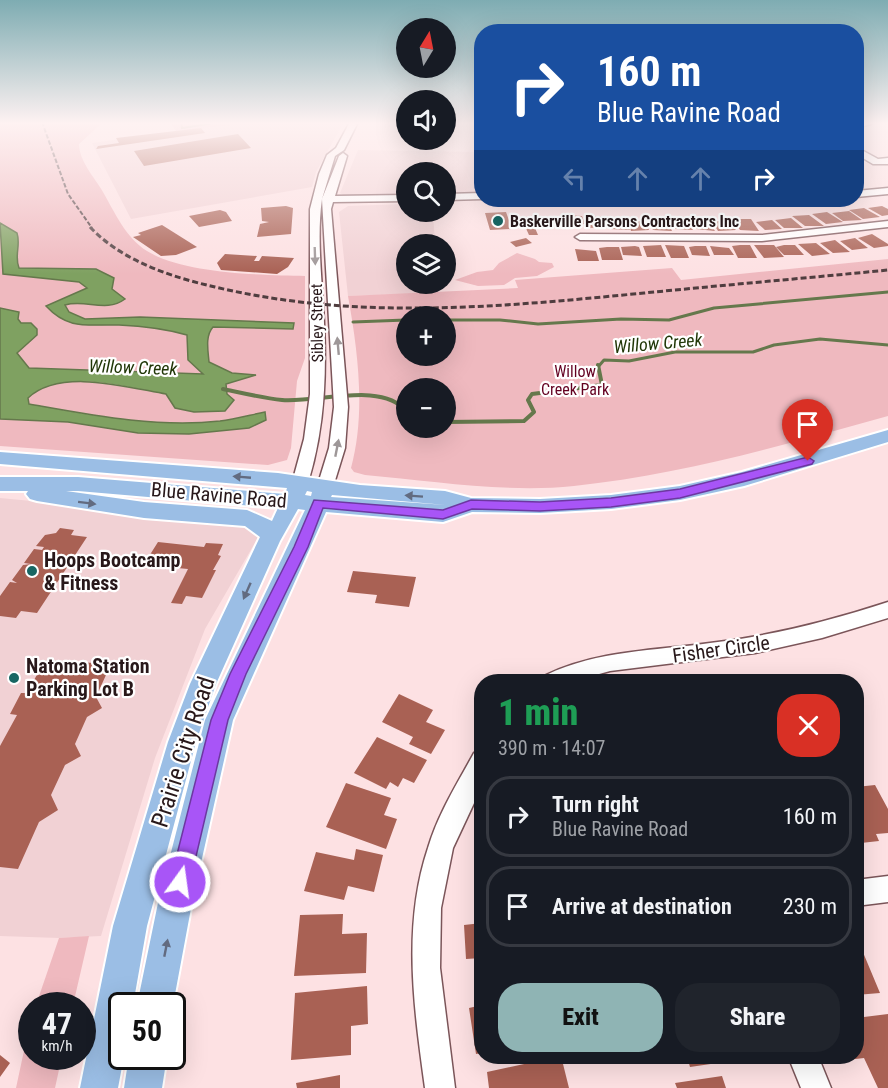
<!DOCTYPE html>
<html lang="en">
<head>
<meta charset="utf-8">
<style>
	:root { --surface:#171b24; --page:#20242c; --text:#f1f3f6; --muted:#9ea1a6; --line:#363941; --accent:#8fb4b4 }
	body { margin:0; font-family:"Roboto Condensed",sans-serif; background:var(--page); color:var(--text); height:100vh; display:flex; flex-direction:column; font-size:22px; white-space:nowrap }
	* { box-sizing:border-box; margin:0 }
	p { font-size:20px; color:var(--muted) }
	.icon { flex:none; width:33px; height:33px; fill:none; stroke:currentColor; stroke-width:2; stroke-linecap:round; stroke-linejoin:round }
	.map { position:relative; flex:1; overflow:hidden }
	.side { position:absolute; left:474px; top:674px; width:390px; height:390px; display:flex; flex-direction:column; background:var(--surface); border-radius:24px; box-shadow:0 6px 24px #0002 }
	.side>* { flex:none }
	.guide { position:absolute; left:474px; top:24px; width:390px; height:183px; border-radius:24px; box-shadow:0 6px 24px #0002; background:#1a4fa0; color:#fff; overflow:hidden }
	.needle { width:39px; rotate:10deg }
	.controls { position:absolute; left:396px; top:18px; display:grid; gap:12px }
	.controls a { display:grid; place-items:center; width:60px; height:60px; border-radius:50%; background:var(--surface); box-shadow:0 6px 24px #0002; font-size:30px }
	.speed { position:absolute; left:18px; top:992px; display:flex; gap:12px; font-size:30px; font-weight:700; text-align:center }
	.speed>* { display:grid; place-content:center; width:78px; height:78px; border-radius:50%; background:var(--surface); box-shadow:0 6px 24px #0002; line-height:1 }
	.speed small { font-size:15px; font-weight:400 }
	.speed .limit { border:3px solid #111; border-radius:9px; background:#fff; color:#111 }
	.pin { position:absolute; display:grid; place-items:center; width:51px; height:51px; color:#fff; margin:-62px -26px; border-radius:50% 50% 50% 0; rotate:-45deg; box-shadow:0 0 6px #0007 }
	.pin .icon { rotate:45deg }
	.me { position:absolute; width:66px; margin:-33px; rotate:14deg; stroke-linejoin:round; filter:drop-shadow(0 0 4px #0008) }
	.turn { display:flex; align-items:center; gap:21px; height:126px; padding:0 24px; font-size:27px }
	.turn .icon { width:78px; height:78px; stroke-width:2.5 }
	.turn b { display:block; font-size:42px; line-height:51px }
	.lanes { display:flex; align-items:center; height:57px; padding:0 24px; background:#0003; justify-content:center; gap:30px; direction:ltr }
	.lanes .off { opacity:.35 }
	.round { display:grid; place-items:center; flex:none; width:63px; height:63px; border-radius:24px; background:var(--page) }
	.summary { display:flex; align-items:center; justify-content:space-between; height:102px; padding:0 24px }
	h1 { font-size:36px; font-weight:800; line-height:45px; color:#1e9e55 }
	.button { display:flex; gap:12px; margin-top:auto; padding:12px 24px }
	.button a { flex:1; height:69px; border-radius:24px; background:var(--accent); color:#111; font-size:24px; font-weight:800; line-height:69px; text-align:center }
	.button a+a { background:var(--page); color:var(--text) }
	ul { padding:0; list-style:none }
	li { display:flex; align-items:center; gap:18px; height:81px; margin:0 12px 9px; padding:0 12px; border:3px solid var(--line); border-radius:24px }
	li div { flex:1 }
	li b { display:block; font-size:22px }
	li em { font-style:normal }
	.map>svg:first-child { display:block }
	.built { fill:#f1d1d4 }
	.green { fill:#efb9bf; fill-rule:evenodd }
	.water { fill:#7fa161; stroke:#65784c; stroke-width:1.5 }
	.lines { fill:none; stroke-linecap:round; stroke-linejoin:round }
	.stream-far2 { stroke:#65784c; stroke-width:2 }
	.stream-far1 { stroke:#65784c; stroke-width:3 }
	.stream { stroke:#65784c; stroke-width:4 }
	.building { fill:#a96154 }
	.minor-casing { stroke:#7b5559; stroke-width:3 }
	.major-casing { stroke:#fff; stroke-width:4 }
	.minor { fill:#fff; fill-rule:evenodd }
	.major { fill:#9bbee5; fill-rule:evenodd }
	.rail-far1 { stroke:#4f3d3f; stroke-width:2; stroke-dasharray:4.5 2; stroke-linecap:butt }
	.rail { stroke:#4f3d3f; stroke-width:3; stroke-dasharray:6 3; stroke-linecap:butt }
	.oneway { fill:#9e9798 }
	.oneway2 { fill:#626b80 }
	.route { fill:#a855f7; stroke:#6d37a1; stroke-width:1.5 }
	.poi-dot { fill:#186663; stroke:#fff; stroke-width:2 }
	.labels { text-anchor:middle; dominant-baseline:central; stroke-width:4.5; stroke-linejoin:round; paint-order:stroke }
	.far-poi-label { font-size:16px; font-weight:bold; fill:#28181a; stroke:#fff; text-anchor:start }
	.far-street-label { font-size:16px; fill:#28181a; stroke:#fff }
	.far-park-label { font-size:16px; fill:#630121; stroke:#fff }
	.far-water-label { font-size:18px; font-style:italic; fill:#203607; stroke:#fff }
	.street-label { font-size:20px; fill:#28181a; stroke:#fff }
	.poi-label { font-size:20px; font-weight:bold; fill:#28181a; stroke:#fff; text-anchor:start }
	.near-street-label { font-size:24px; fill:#28181a; stroke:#fff }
</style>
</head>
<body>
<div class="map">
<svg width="888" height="1088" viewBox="0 0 888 1088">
	<rect width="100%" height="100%" fill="#fde1e3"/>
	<!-- built -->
	<path class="built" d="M241 122H344L316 172 312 187 131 219 92 143Z
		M358 150 476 152 480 192 446 193V172H406V194L345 196 340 193Z
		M406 204V212H433L435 244H406V284H437L438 293 348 296 339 212 348 206Z
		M0 498 243 521 260 534 205 629 155 758 101 936 59 938 0 936Z"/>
	<!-- green -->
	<path class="green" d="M0 122H99L100 125 79 144C79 161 95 178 103 192 115 213 126 238 147 251 184 274 261 275 305 276V358L297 381 291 448 287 460 268 465 0 446Z
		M170 122H261L176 131Z
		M517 253 535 259 539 262 552 263 554 267 537 276 515 278 504 285 478 286 455 280 477 272 493 270 499 263Z
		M888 259V416C784 445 681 475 574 486 506 493 433 481 365 475L354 472 351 468C366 413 358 352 348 296L518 288 515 280 672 268 681 280ZM406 316H446V356H406ZM406 388H446V428H406Z
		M89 936 73 1005H36L59 938Z
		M31 1018 32 1056H62L55 1088H16Z"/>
	<!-- water -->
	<path class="water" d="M0 223 17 233C21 245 14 256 19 268L96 269 114 278 112 289 125 299C106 313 86 299 65 305L69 312 85 319 140 317 294 323 293 329 213 327C205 336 208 350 209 362L232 373 256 375 226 384 227 394 234 400 225 411 194 412 175 408 166 394C126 387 60 368 28 398L29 404C91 415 156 428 220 421 235 419 250 415 265 412L266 420 249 428 189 434 138 433 68 422 0 419V308L19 312 18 319 21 323H31L37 329V335L17 353 29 368 203 374 188 360 187 335C166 329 141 326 119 325 89 324 69 331 46 306L87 288 79 282 3 274Z"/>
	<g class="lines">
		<!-- stream-far2 -->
		<path class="stream-far2" d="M181 122 182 128 220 122"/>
		<!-- stream-far1 -->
		<path class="stream-far1" d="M446 320H500L538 324 621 319 669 320 714 308 888 292
			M353 322 406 320
			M598 367 604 360 629 361 675 352H753L774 345 820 339 888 345"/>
		<!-- stream -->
		<path class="stream" d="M223 389C242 393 263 398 282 400 318 403 382 381 406 411
			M446 422 524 421 534 412 528 400 532 394 602 385 598 365"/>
	</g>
	<!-- building -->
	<path class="building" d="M201 128 205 133 96 149 98 146 119 143 116 138Z
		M238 134 251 148 144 166 134 151Z
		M286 206 293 208 291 234 257 237 260 224 269 222 262 221 261 208Z
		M882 206 888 209V215L882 216 868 208Z
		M864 208 880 217 863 219 849 210Z
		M220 210 226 212 232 221 199 227 189 216Z
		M849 211 862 220 843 221 832 213Z
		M506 212 512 229 490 230 485 213Z
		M827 212 843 222 826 224 812 214Z
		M563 215 582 216 585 224 566 225Z
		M809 215 824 226H805L792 216Z
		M584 216H603L607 227 588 228Z
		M791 218 803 228H784L775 220Z
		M732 219H751L759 231 740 230Z
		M772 220 782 229 765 230 756 222Z
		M532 221 538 235H529L523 222Z
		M607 221H626L630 230 610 229Z
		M628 221H646L649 230 631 231Z
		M649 221H668L672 231 653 230Z
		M670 221H688L693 230 674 229Z
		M712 221H731L736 230 718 231Z
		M692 222H709L715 231 696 229Z
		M162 225 197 247 176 255 161 256 133 237 141 235 138 233Z
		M872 234 888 244V246L874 248 858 238Z
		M526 238 532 243 516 247 510 242Z
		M855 238 868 248 852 250 840 241Z
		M835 240 850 252 833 253 820 243Z
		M816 243 830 254 812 256 798 244Z
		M661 245 666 257H647L643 246Z
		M665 245 684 246 689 258H671Z
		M740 245H750L757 258H738L732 246Z
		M754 245H774L784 257 764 258Z
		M784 245H795L804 255H784L776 247Z
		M635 246 639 247 642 256 623 255 621 247Z
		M695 246H706L710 256 692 255 689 247Z
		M710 246 729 248 734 255H714Z
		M607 247H619L623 260H602L599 248Z
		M575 249 596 251 599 261H578Z
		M225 254 257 256 254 261H259L262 256 294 258 288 267 277 274 221 270 217 263Z
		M60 528 74 530 71 535 87 537 37 613 21 611 16 618 0 616V596L10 582 17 583 12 580 23 565 31 564 24 563 34 549 42 550 44 547 36 546 45 535 56 533Z
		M158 542 204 547 206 543 223 544 218 555 221 556 213 570H216L202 598 186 596 182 604 171 603 188 569 146 565 149 561H146Z
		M353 571 416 577 409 607 375 603 377 595 347 592Z
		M45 660 111 664 96 697 102 708 87 717 75 744 81 756 65 765 51 795 58 810 39 822 18 869 0 867V746L17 715 10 714 21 693H27Z
		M399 694 433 710 426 722 445 730 431 754 409 744 413 737 382 722Z
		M377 737 427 760 414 783 403 778 398 787 390 782 386 789 354 773Z
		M346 783 391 798 384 815 397 819 386 849 326 827Z
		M875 785 888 809V833L876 834 879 841 861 843 856 833V787Z
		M356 849 383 855 374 892 348 886 344 900 304 891 316 852 354 860Z
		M343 914 342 934 367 933 366 973 294 976 300 915Z
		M482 923V958L466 959 464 925Z
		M857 938 880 993 856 995Z
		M367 986 368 1024 351 1026V1055L291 1060 295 993Z
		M482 1005V1053L476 1054 469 1008Z
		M888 1014V1088H878L864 1058 847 1060 846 1056H856V1018Z
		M0 1055 10 1063 0 1077Z
		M561 1056 569 1088H489L487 1072Z
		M687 1056H744L745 1059 690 1067Z
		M340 1075V1088H297L296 1083Z
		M722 1076 726 1088H677L675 1083Z"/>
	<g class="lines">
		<defs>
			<path id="minor" d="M350 122H358L344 150 335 156 322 199 339 156 343 153 347 156 335 196 406 195V201L333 202 331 209 348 407 345 448 333 487 325 493 317 487 329 448 334 407 322 199C317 234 321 270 323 305 327 366 326 424 308 483L300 489 292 483 304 439 310 394V209L319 174 327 155 336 148Z
				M872 122 871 124 856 128V123Z
				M856 147 878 159 888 158V164H873L856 154Z
				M888 188V194L856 197V191Z
				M482 193V199L446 200V194Z
				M888 221V227L762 241 580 240 575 237 580 234 762 235Z
				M888 602V618L822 638 755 653 610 671 574 681H542L546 675C599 650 653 651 710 643 771 636 830 621 888 602Z
				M482 750V786L453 848 441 908 440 968 455 1088H425C414 1008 402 926 428 848 438 814 457 784 474 753Z
				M888 876V902L856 906V880Z
				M788 1056H818L831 1088H801Z"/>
			<path id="major" d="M888 430V442L744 486 680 500 611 509 540 513 472 512 443 522 326 512 233 720 192 903 173 1005H137L158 903 205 720 305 510 298 509 280 541 216 684 196 742 147 926 133 1005H122V1056H124L118 1088H80L113 926 168 742 190 684 260 537 245 526 144 518 37 501 30 499 26 494 28 491H0V477H78L285 494 287 488 0 464V452L278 473 360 485 445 491 471 498 540 499 611 495 680 486 742 472ZM66 491H78L278 508 272 521 247 510 144 502ZM307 491 312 492 311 496 305 495ZM332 495 446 505 331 497Z
				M129 1056H167L162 1088H124Z"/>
		</defs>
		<!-- minor casing -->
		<use href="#minor" class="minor-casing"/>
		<!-- major casing -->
		<use href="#major" class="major-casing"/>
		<!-- minor -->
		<use href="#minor" class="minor"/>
		<!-- major -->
		<use href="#major" class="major"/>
		<!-- rail-far1 -->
		<path class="rail-far1" d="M42 122 68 194 92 228"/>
		<!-- rail -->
		<path class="rail" d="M90 227C122 261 171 277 215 287 358 321 500 307 644 293 725 285 807 278 888 270"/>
	</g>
	<!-- one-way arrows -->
	<defs><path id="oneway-solid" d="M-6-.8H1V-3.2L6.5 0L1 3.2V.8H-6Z" transform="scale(1.5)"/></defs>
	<g class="oneway">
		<use href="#oneway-solid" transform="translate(315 256) rotate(88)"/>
		<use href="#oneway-solid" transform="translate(338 346) rotate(-95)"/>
		<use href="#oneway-solid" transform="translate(337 448) rotate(-79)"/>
	</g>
	<g class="oneway2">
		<use href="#oneway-solid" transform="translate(242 477) rotate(-175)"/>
		<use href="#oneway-solid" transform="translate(414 496) rotate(-176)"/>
		<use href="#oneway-solid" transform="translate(87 503) rotate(7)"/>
		<use href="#oneway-solid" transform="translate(247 591) rotate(114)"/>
		<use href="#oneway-solid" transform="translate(166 948) rotate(-79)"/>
	</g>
	<!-- sky -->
	<linearGradient id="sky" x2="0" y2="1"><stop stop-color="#7eacb2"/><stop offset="0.45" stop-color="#fef2f2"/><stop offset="1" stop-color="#fef2f2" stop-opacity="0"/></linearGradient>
	<rect width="888" height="274" fill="url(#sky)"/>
	<!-- route -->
	<path class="route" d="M808 457 814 461 812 464 680 498 611 507 540 511 472 509 443 519 323 508 308 547 246 674 228 720 190 882 187 889 180 892 173 889 170 882 211 720 230 674 294 547 314 500 443 510 471 500 540 502 611 498 680 489Z"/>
	<!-- markers -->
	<g class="poi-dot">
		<circle cx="498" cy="221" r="6"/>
		<circle cx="32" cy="571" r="6"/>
		<circle cx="14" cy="678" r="6"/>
	</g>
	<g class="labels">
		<!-- far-poi labels -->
		<g class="far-poi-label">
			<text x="510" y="221">Baskerville Parsons Contractors Inc</text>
		</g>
		<!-- far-street labels -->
		<g class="far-street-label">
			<text transform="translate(317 323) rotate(-91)">Sibley Street</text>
		</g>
		<!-- far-park labels -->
		<g class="far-park-label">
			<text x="575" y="371">Willow<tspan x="575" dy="18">Creek Park</tspan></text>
		</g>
		<!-- far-water labels -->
		<g class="far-water-label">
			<text transform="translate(658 343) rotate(-5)">Willow Creek</text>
			<text transform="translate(133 367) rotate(2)">Willow Creek</text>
		</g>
		<!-- street labels -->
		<g class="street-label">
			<text transform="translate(219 495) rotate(5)">Blue Ravine Road</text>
			<text transform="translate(721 649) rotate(-8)">Fisher Circle</text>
		</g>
		<!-- poi labels -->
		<g class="poi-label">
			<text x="44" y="560">Hoops Bootcamp<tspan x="44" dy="23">&amp; Fitness</tspan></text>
			<text x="26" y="666">Natoma Station<tspan x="26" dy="23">Parking Lot B</tspan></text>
		</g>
		<!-- near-street labels -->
		<g class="near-street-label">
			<text transform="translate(183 752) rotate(-72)">Prairie City Road</text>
		</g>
	</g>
</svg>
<div class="controls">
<a><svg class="needle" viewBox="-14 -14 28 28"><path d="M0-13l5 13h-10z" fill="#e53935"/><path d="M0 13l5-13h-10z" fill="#9ea1a6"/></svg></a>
<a><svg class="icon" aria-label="sound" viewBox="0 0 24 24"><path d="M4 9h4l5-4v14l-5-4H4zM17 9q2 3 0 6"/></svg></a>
<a><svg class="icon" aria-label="search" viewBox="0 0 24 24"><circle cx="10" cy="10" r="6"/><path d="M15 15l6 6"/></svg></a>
<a><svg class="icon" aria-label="layers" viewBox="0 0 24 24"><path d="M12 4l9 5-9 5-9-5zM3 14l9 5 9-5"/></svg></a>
<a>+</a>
<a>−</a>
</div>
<div class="speed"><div>47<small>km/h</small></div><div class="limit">50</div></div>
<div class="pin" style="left:808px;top:461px;background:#d93025"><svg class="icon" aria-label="arrive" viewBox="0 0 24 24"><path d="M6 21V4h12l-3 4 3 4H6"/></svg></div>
<svg class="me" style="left:180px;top:882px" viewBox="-20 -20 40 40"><circle r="17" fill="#a855f7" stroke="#fff" stroke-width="3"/><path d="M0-11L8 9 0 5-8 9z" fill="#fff"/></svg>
<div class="guide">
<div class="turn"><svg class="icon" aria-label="right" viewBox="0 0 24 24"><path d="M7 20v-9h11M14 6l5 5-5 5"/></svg><div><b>160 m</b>Blue Ravine Road</div></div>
<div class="lanes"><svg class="icon off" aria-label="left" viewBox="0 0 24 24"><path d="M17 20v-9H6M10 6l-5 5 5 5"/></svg><svg class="icon off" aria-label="ahead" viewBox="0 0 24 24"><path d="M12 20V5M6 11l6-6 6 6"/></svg><svg class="icon off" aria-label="ahead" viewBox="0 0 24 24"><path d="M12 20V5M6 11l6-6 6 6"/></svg><svg class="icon" aria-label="right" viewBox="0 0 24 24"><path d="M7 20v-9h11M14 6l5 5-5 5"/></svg></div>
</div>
<section class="side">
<div class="summary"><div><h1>1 min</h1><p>390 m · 14:07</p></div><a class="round" style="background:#d93025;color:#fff"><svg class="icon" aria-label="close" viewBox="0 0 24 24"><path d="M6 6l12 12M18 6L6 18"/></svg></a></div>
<ul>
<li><svg class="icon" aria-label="right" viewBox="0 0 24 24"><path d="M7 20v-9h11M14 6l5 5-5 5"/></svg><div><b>Turn right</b><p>Blue Ravine Road</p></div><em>160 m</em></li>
<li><svg class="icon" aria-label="arrive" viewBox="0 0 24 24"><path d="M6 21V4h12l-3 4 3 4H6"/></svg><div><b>Arrive at destination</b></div><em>230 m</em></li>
</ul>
<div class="button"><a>Exit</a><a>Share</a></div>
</section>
</div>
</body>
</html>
